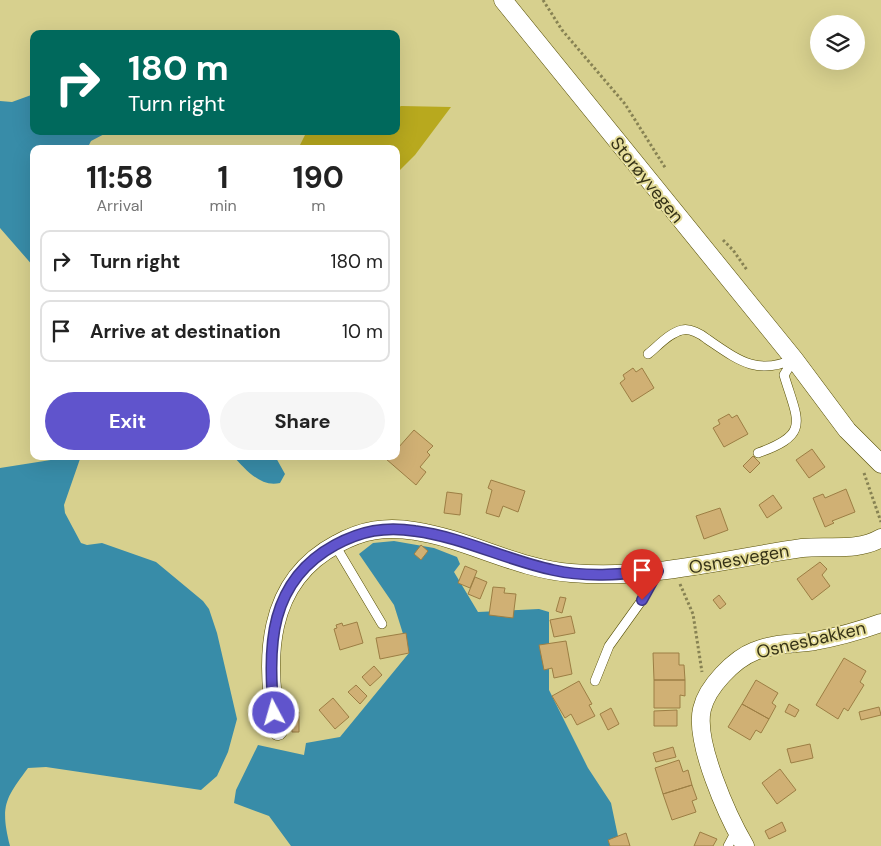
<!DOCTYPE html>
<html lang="en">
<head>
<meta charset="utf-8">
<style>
	:root { --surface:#fff; --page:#f6f6f6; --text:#222; --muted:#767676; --line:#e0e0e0; --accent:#6054cc }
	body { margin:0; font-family:"DM Sans",sans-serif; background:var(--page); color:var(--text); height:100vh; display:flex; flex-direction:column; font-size:19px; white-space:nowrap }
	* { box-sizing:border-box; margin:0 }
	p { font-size:16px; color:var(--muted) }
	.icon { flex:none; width:28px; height:28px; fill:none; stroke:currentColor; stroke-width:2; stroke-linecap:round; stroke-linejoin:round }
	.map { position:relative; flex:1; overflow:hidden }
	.side { position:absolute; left:30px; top:145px; width:370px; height:315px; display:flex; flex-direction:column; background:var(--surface); border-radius:10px; box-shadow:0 5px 20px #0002 }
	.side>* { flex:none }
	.hud { position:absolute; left:30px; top:30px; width:370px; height:105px; border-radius:10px; box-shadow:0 5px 20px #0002; background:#00695c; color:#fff; overflow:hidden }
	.controls { position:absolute; left:810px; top:15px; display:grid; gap:10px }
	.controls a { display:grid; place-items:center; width:55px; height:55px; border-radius:50%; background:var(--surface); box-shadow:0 5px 20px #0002; font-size:25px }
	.pin { position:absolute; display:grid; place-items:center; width:42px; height:42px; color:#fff; margin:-51px -21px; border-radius:50% 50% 50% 0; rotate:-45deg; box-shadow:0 0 5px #0007 }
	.pin .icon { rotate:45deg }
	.me { position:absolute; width:55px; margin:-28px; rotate:354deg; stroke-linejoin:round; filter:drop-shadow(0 0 4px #0008) }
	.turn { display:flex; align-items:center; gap:18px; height:105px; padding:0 15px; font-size:22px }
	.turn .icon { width:65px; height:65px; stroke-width:2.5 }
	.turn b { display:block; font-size:35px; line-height:42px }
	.eta { display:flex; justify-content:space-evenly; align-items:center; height:85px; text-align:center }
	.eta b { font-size:30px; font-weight:700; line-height:35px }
	.cta { display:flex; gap:10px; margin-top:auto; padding:10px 15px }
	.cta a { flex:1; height:58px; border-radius:30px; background:var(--accent); color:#fff; font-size:20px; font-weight:700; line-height:58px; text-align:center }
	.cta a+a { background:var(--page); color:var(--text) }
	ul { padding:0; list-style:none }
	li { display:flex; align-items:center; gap:15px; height:62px; margin:0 10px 8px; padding:0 5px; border:2px solid var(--line); border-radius:10px }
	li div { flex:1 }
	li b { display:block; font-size:19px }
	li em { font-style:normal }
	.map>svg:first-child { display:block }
	.green { fill:#b8a91e }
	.water { fill:#388ca8 }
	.building { fill:#d0b074; stroke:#9c7e44 }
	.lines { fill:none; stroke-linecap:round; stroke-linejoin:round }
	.lane-casing { stroke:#554d04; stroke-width:10 }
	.street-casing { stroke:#554d04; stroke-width:19 }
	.path { stroke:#878253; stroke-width:3; stroke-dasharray:2.5 2.5; stroke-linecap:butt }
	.lane { stroke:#fff; stroke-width:9 }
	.street { stroke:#fff; stroke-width:18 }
	.route-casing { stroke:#3e3785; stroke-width:12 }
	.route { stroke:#6054cc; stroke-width:9 }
	.labels { text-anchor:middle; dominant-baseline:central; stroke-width:4; stroke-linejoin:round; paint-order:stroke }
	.street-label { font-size:18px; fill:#353217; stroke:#e5dd9b }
</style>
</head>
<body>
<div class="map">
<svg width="881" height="846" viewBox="0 0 881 846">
	<rect width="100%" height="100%" fill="#d7d08e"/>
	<!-- green -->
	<path class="green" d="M401 106 451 107 415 155 396 174V149H298L307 131H396V109Z"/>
	<!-- water -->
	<path class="water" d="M34 94V131H110L91 141 87 149H34V267L0 228V101L12 102Z
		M61 456H81L64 505 65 513 81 543 87 545 102 543 156 562 203 601 209 609 217 633 237 719 228 752 217 776 201 790 46 767 28 768C5 799 0 806 10 846H0V468L57 459Z
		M233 456H275L285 474 280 483C261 488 245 469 233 456Z
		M394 541 434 548 457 557 460 564 454 572 478 612 539 609 549 612V690L588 768 611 803 620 846H291L269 816 234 803 236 790 258 745 304 755 306 743 340 737 409 653 394 605 359 554 373 543Z"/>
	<!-- building -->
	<path class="building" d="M633 368 636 372 642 368 654 388 632 402 620 383 625 379 623 375Z
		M729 414 732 418 737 415 748 434 724 447 713 428 720 424 718 420Z
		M414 430 433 446 427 452 430 455 420 467 426 472 416 485 386 459 388 456H396V446L398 448Z
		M812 449 825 467 809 478 796 460Z
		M753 456 760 463 750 473 743 466Z
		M491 480 525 491 518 512 503 506 499 517 486 513 492 490 488 488Z
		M846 489 855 512 832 521 834 523 825 527 813 498 823 494 825 498Z
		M447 492 462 494 460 515 444 513Z
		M773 495 782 508 767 518 759 505Z
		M720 508 728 530 704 539 696 516Z
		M421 545 428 551 421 560 414 554Z
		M820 562 827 569 822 575 830 586 812 600 797 579Z
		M465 566 477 571 470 588 458 583Z
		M475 577 487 582 480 599 468 594Z
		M493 587 505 588 504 593 516 594 513 618 489 615Z
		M719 595 726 604 720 609 713 600Z
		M560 597 566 598 562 613 556 611Z
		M571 616 575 633 554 637 550 620Z
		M357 622 363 643 340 650 334 629 337 628 336 625 342 623 343 626Z
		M406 633 409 653 380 659 376 638Z
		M566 641 572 674 554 678 552 668 544 670 539 645Z
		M653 653H679V665H684L685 680H654Z
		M844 658 866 671 860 682 864 685 848 711 844 708 838 719 816 705Z
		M374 666 382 675 370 686 362 677Z
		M654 680H685V696L680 695V708H654Z
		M756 680 778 693 772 703 776 706 769 719 742 704Z
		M579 681 592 704 589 705 595 716 577 725 571 714 565 718 552 696Z
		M356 685 367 696 360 704 348 692Z
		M333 698 349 717 335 729 319 710Z
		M742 704 769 719 761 733 756 730 750 740 728 727Z
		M789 704 799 710 795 717 785 712Z
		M879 707 881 715 861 720 859 712Z
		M611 708 619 724 608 730 600 714Z
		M677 710V726H654V711Z
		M292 712H299V732H292Z
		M810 744 813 758 791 763 787 749Z
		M673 747 676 757 656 762 653 753Z
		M679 760 683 772 688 770 692 785 663 794 655 768Z
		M780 769 796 790 777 804 762 783Z
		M692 785 697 799 692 801 696 812 672 820 663 794Z
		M782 822 786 831 769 839 765 831Z
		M700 832 717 839 713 846H694Z
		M626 833 630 846H610L608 840Z"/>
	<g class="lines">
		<defs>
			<path id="lane" d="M648 354C658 346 669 333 682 330 690 328 701 334 707 339 738 360 757 376 794 359
				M758 453C811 434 798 422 784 375L794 359
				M335 545 382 624
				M595 681 609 646 642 600 658 571
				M728 846 736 831"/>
			<path id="street" d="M503 0 794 359 847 430 881 464
				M278 731C264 660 265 582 337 544 362 530 386 526 415 531 468 539 517 569 571 573 650 580 725 559 802 548 828 545 857 552 881 538
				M745 846C728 817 694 742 702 709 707 687 734 659 755 651 774 643 795 644 815 641 837 637 859 631 881 623"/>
		</defs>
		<!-- lane casing -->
		<use href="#lane" class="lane-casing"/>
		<!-- street casing -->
		<use href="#street" class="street-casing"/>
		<!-- path -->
		<path class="path" d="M543 0 562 30 625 104 666 169
			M723 240 733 250 747 270
			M864 473 881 522
			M680 584 693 614 702 672"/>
		<!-- lane -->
		<use href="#lane" class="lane"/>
		<!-- street -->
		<use href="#street" class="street"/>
	</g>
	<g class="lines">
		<defs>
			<path id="route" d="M274 713C267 646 269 581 335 545 361 531 385 526 415 531 462 537 506 560 553 570 587 578 624 574 658 571L642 600"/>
		</defs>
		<!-- route casing -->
		<use href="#route" class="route-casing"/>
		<!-- route -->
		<use href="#route" class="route"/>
	</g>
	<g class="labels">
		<!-- street labels -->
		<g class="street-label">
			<text transform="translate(647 180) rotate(51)">Storøyvegen</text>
			<text transform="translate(739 559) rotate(-10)">Osnesvegen</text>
			<text transform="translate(811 640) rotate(-13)">Osnesbakken</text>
		</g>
	</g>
</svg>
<div class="controls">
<a><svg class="icon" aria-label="layers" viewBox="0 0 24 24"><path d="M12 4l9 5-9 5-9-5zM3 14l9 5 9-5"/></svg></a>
</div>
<div class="pin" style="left:642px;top:600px;background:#d93025"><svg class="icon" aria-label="arrive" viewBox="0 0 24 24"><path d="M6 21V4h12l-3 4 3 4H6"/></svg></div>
<svg class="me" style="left:274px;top:713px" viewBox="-20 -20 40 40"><circle r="17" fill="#6054cc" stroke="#fff" stroke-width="3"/><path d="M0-11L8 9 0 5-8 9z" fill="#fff"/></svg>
<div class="hud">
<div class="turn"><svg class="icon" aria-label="right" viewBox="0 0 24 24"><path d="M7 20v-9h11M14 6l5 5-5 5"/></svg><div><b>180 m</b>Turn right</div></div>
</div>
<section class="side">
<div class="eta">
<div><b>11:58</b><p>Arrival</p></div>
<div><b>1</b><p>min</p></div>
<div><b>190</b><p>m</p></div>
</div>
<ul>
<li><svg class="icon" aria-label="right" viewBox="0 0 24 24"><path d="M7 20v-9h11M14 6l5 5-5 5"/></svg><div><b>Turn right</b></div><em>180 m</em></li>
<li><svg class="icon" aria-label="arrive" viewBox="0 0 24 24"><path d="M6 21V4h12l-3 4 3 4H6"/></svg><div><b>Arrive at destination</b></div><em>10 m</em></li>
</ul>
<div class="cta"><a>Exit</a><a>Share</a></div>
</section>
</div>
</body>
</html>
